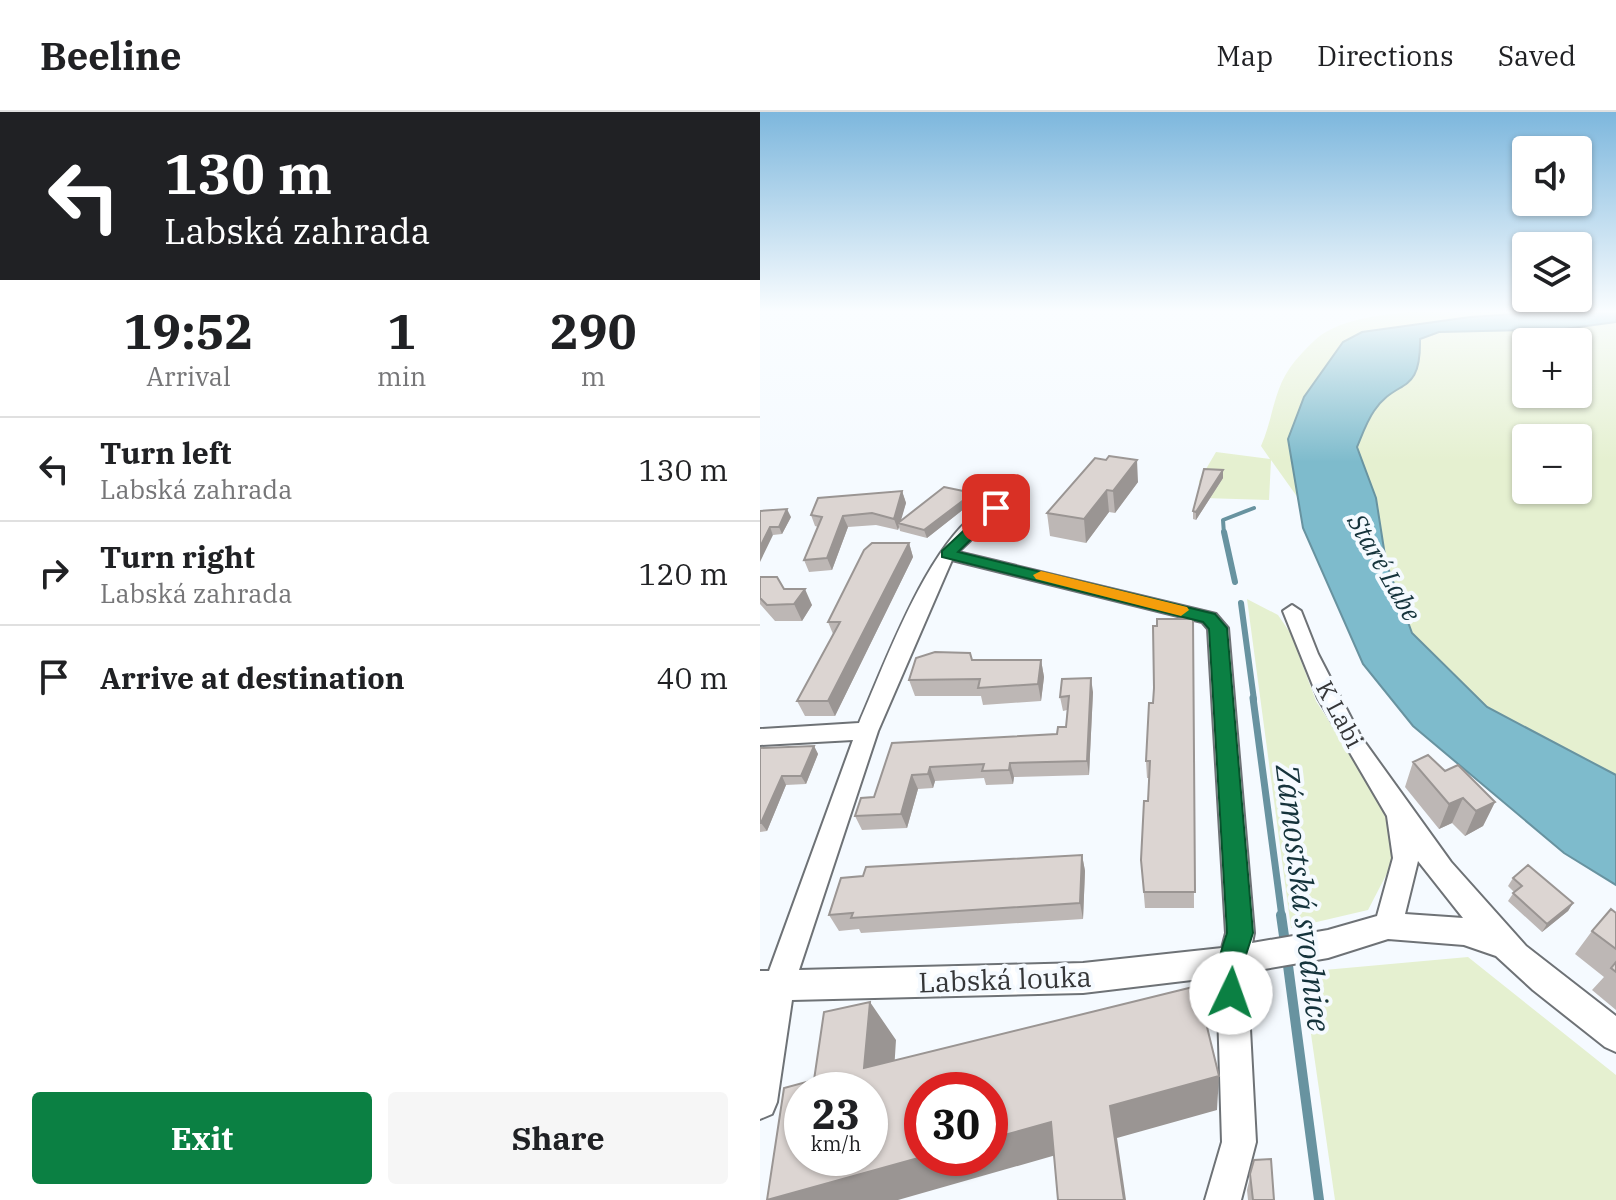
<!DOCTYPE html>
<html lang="en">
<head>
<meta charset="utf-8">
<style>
	:root { --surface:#fff; --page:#f6f6f6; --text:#202124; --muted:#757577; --line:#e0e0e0; --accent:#0b8043 }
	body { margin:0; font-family:"IBM Plex Serif",serif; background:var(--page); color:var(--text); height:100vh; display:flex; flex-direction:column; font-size:30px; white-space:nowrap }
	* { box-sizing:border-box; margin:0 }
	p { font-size:26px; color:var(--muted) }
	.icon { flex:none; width:44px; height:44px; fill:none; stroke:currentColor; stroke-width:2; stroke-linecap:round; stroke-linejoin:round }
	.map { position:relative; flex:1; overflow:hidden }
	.sheet { display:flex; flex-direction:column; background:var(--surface); width:760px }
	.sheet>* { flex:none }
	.banner { background:#202124; color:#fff; overflow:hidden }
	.buttons { position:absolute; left:752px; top:24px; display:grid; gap:16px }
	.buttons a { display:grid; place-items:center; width:80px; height:80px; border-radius:8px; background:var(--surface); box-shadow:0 2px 6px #0004; font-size:40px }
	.speed { position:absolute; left:24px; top:960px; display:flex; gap:16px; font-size:40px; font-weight:700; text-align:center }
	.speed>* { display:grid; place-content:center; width:104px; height:104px; border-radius:50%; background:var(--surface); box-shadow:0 2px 6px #0004; line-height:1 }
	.speed small { font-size:20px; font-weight:400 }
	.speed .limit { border:12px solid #d22; background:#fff; color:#111 }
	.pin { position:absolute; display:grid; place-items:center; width:68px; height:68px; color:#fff; margin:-34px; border-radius:16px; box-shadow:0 4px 12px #0006 }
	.me { position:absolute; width:88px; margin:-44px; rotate:3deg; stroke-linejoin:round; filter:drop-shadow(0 0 6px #0008) }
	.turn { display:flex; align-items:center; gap:28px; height:168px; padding:0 32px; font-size:36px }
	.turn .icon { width:104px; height:104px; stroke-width:2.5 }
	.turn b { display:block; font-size:56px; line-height:68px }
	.eta { display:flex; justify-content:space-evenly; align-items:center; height:136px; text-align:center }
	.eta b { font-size:48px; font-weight:700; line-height:56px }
	.button { display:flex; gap:16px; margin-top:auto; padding:16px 32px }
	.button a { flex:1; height:92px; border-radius:8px; background:var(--accent); color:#fff; font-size:32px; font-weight:700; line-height:92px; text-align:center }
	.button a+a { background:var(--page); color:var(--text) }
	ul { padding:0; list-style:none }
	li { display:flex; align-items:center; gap:24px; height:104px; padding:0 32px; border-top:2px solid var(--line) }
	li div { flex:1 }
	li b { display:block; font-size:30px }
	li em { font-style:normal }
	header { display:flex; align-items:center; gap:48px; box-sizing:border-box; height:112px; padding:0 40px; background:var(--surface); border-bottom:2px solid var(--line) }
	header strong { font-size:38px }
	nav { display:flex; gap:44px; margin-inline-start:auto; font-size:28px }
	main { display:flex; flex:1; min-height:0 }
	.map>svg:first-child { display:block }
	.green { fill:#e5f0d0; fill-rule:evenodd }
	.water { fill:#7ebbcc; stroke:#6893a0; stroke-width:2 }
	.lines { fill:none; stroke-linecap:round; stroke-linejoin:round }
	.stream-far3 { stroke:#6893a0; stroke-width:4 }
	.stream-far2 { stroke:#6893a0; stroke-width:6 }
	.stream-far1 { stroke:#6893a0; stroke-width:7 }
	.stream { stroke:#6893a0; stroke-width:10 }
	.minor-casing { stroke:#6e7276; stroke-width:4 }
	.minor { fill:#fff; fill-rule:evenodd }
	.wall { fill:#bdb7b5 }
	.shaded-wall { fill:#9a9593 }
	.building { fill:#dcd5d2; stroke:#9a9593; stroke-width:2; fill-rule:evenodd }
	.route { fill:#0b8043; stroke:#07532c; stroke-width:2 }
	.slow { fill:#f59e0b }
	.labels { text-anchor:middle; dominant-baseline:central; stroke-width:8; stroke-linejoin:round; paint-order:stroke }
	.street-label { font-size:24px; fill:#353638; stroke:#f5faff }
	.water-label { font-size:26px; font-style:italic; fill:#15333b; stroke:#f5faff }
	.near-street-label { font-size:28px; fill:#353638; stroke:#f5faff }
	.near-water-label { font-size:32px; font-style:italic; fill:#15333b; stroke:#f5faff }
</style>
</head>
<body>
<header>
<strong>Beeline</strong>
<nav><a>Map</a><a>Directions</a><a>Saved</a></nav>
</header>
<main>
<section class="sheet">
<div class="banner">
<div class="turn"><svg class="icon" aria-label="left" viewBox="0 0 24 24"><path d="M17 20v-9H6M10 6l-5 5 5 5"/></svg><div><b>130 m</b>Labská zahrada</div></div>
</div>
<div class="eta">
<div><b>19:52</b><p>Arrival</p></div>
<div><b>1</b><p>min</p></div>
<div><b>290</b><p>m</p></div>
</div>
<ul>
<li><svg class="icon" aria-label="left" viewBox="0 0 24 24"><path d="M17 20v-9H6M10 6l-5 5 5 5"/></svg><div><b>Turn left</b><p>Labská zahrada</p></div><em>130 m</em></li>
<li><svg class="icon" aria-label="right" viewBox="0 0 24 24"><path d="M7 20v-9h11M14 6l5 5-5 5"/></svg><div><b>Turn right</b><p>Labská zahrada</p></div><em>120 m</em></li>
<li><svg class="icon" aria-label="arrive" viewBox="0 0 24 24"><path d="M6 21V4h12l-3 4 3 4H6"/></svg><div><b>Arrive at destination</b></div><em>40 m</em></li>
</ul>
<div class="button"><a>Exit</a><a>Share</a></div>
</section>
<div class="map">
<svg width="856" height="1088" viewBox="0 0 856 1088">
	<rect width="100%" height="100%" fill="#f5faff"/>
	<!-- green -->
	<path class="green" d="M817 198 710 205 583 230 544 285 528 327 538 386 511 348 509 388 443 386 439 369 456 340 510 347 501 334C514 305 513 275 535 249 543 240 555 226 566 220 616 190 757 198 817 198Z
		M856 210V663L727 595 652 521 626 450 616 386 597 335C602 323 607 310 614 299 633 270 663 278 659 228L679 220 804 217ZM766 230H818V282H766ZM766 326H818V378H766Z
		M487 487 518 503 531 522 556 589 636 714 635 746 608 798 531 816Z
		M708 845 856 963V1088H575L542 860Z"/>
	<!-- water -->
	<path class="water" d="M817 198H856V210L804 217 679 220 660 227C661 285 637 265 614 299 607 309 602 323 597 335L616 386 626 450 652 521 727 595 856 663V773L804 741 653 614 603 552 543 416 528 327 544 285 583 230 602 220 710 205Z"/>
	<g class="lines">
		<!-- stream-far3 -->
		<path class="stream-far3" d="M464 422 463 408 494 396"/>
		<!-- stream-far2 -->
		<path class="stream-far2" d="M464 420 475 470
			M481 491 494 588"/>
		<!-- stream-far1 -->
		<path class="stream-far1" d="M493 586 522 805"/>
		<!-- stream -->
		<path class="stream" d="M521 803 525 831
			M527 846 559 1088"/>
		<defs>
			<path id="minor" d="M236 391 241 393V399L198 440 456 502 468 516 494 821 492 831 568 818 617 804 633 746 627 704 558 586 523 499 532 493 541 499 558 542 601 625 691 750 766 834 856 904V940L845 935 773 878 736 844 704 833 628 827 568 846 487 860 496 1030 481 1088H445L462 1030 457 865 323 881 32 888 17 990 12 1002 0 1007V859H9L93 628 0 633V617L99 611C124 555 175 409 236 391ZM192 448 442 510 448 517 466 821 462 836 323 851 39 858 118 619ZM658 749 703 806 645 802Z"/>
		</defs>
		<!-- minor casing -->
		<use href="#minor" class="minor-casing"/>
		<!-- minor -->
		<use href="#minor" class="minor"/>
	</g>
	<!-- wall -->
	<path class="wall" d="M335 346 378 370 355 401 349 400 326 431 290 424 287 401Z
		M463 358V366L436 408 433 407V399Z
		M142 379 146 391 140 409 213 381 214 389 167 426 140 419 139 415 138 418 116 413 88 415 72 458 49 460 44 448 58 415 55 414 51 403Z
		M0 399 31 405 22 422 13 423Z
		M149 431 153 445 75 604H45L37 589 73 522 68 510Z
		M0 465 52 493 42 509H15L0 492Z
		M433 507 434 796H385L381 748 388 689 389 666H387L386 649 393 591Z
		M212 548H281L284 565 281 589 223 593 221 584H155L149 568Z
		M333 580 329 663 254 665 253 672 226 673 224 666 175 669 173 676 158 677 147 716 102 718 95 704 114 685 132 631 297 622 306 615 307 598 303 599 300 585Z
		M54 634 58 642 46 672 26 673 7 719 0 720V636Z
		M653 650 685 659 735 690 723 714 705 724 692 711 679 717 645 675Z
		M322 743 325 759 323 807 101 821 99 817 79 819 69 803 103 764Z
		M753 766 813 791 808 799 782 820 748 789 754 780 748 774Z
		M856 801V898L832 878 844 865 815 842 832 819Z
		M494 1048 514 1088H488L487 1078Z"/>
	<!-- shaded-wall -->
	<path class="shaded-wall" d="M377 348 378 370 355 401 353 379Z
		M463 358V366L436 408V400Z
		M347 378 349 400 326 431 324 407Z
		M142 379 146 391 140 412 138 411 139 415 138 418 134 407Z
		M213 381 214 389 167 426 164 418Z
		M27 397 31 405 22 422 19 415Z
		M83 404 88 415 72 458 67 446Z
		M10 415 13 423 0 450V435Z
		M149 431 153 445 75 604 68 589Z
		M45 477 52 493 42 509 34 492Z
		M281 548 284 565 281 589 278 572Z
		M331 566 333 580 329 663 327 649Z
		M54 634 58 642 46 672 41 664Z
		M250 651 254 665 253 672 249 658Z
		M170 655 175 669 173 676 168 662Z
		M152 663 158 677 147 716 141 702Z
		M22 664 26 673 7 719 1 711Z
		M703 686 692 711 679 717 689 692Z
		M735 690 723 714 705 724 716 699Z
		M322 743 325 759 323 807 320 791Z
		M813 791 808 799 782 820 787 812Z
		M110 890 136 928 132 991 104 956Z
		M459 964 457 998 357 1026 366 1088H364L350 994Z
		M291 1010 303 1041 138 1088H7L162 1045 230 1046V1027Z"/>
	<!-- building -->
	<path class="building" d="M349 344 377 348 353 379 347 378 324 407 287 401 335 346 346 348Z
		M444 357 463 358 436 400 433 399Z
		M184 375 213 381 164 418 138 411Z
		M142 379 134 407 112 401 83 404 67 446 44 448 62 405 51 403 58 386Z
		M27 397 19 415H10L0 435V399Z
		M112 431H149L68 589H37L80 510H68L104 438Z
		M0 465H17L24 477H45L34 492 7 493 0 486Z
		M397 507H433L435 780H384L381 748 384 689H388L390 649H386L389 591H393L394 576 393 514H397Z
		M175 540 210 541 212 548H281L278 572 218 576 220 567 149 568 156 546Z
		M331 566 327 649 250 651 249 658 222 659 224 652 170 655 168 662 152 663 141 702 95 704 101 686 114 685 132 631 297 622 298 615H306L309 584 300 585 302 567Z
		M54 634 41 664H22L1 711H0V636Z
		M668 643 685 659 698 653 735 690 716 699 703 686 689 692 653 650Z
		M322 743 320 791 91 806 93 801 69 803 81 766 103 764 106 755Z
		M768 753 813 791 787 812 753 781 762 774 753 766Z
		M851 797 856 801V837L832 819Z
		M856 850V860L851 856Z
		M437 874 459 964 350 994 364 1088H298L291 1010 230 1027V978H162V1045L7 1088 24 976 54 968 64 900 110 890 104 956ZM42 978H110V1046H42Z
		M511 1047 514 1088H493L490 1062 494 1048Z"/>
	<!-- sky -->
	<linearGradient id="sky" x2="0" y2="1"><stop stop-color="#7db7dd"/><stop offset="0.57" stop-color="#fafdff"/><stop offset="1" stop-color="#fafdff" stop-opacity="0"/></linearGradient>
	<rect width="856" height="350" fill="url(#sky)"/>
	<!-- route -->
	<path class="route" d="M231 393 243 396 198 440 455 502 467 516 493 821 484 849 485 881 481 891 471 895 461 891C452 867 459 844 467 821L449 517 443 510 182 445V439Z"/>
	<!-- slow -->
	<path class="slow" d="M281 459 427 495 429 498 421 504 276 467 273 463Z"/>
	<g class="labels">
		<!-- street labels -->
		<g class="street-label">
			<text transform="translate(580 602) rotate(62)">K Labi</text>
		</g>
		<!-- water labels -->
		<g class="water-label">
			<text transform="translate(625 455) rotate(60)">Staré Labe</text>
		</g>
		<!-- near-street labels -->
		<g class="near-street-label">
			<text transform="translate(245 867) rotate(-2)">Labská louka</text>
		</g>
		<!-- near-water labels -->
		<g class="near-water-label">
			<text transform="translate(544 786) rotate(83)">Zámostská svodnice</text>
		</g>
	</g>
</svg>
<div class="buttons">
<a><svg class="icon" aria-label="sound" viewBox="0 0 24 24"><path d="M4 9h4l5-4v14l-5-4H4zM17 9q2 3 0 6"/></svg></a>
<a><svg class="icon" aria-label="layers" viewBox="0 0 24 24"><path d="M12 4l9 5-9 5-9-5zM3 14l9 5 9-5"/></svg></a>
<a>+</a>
<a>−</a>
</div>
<div class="speed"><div>23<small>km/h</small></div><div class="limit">30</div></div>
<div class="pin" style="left:236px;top:396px;background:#d93025"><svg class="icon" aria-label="arrive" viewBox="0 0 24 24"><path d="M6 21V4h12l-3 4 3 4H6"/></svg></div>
<svg class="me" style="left:471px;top:881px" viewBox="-20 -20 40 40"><circle r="19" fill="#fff"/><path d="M0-13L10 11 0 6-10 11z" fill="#0b8043"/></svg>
</div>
</main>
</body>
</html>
